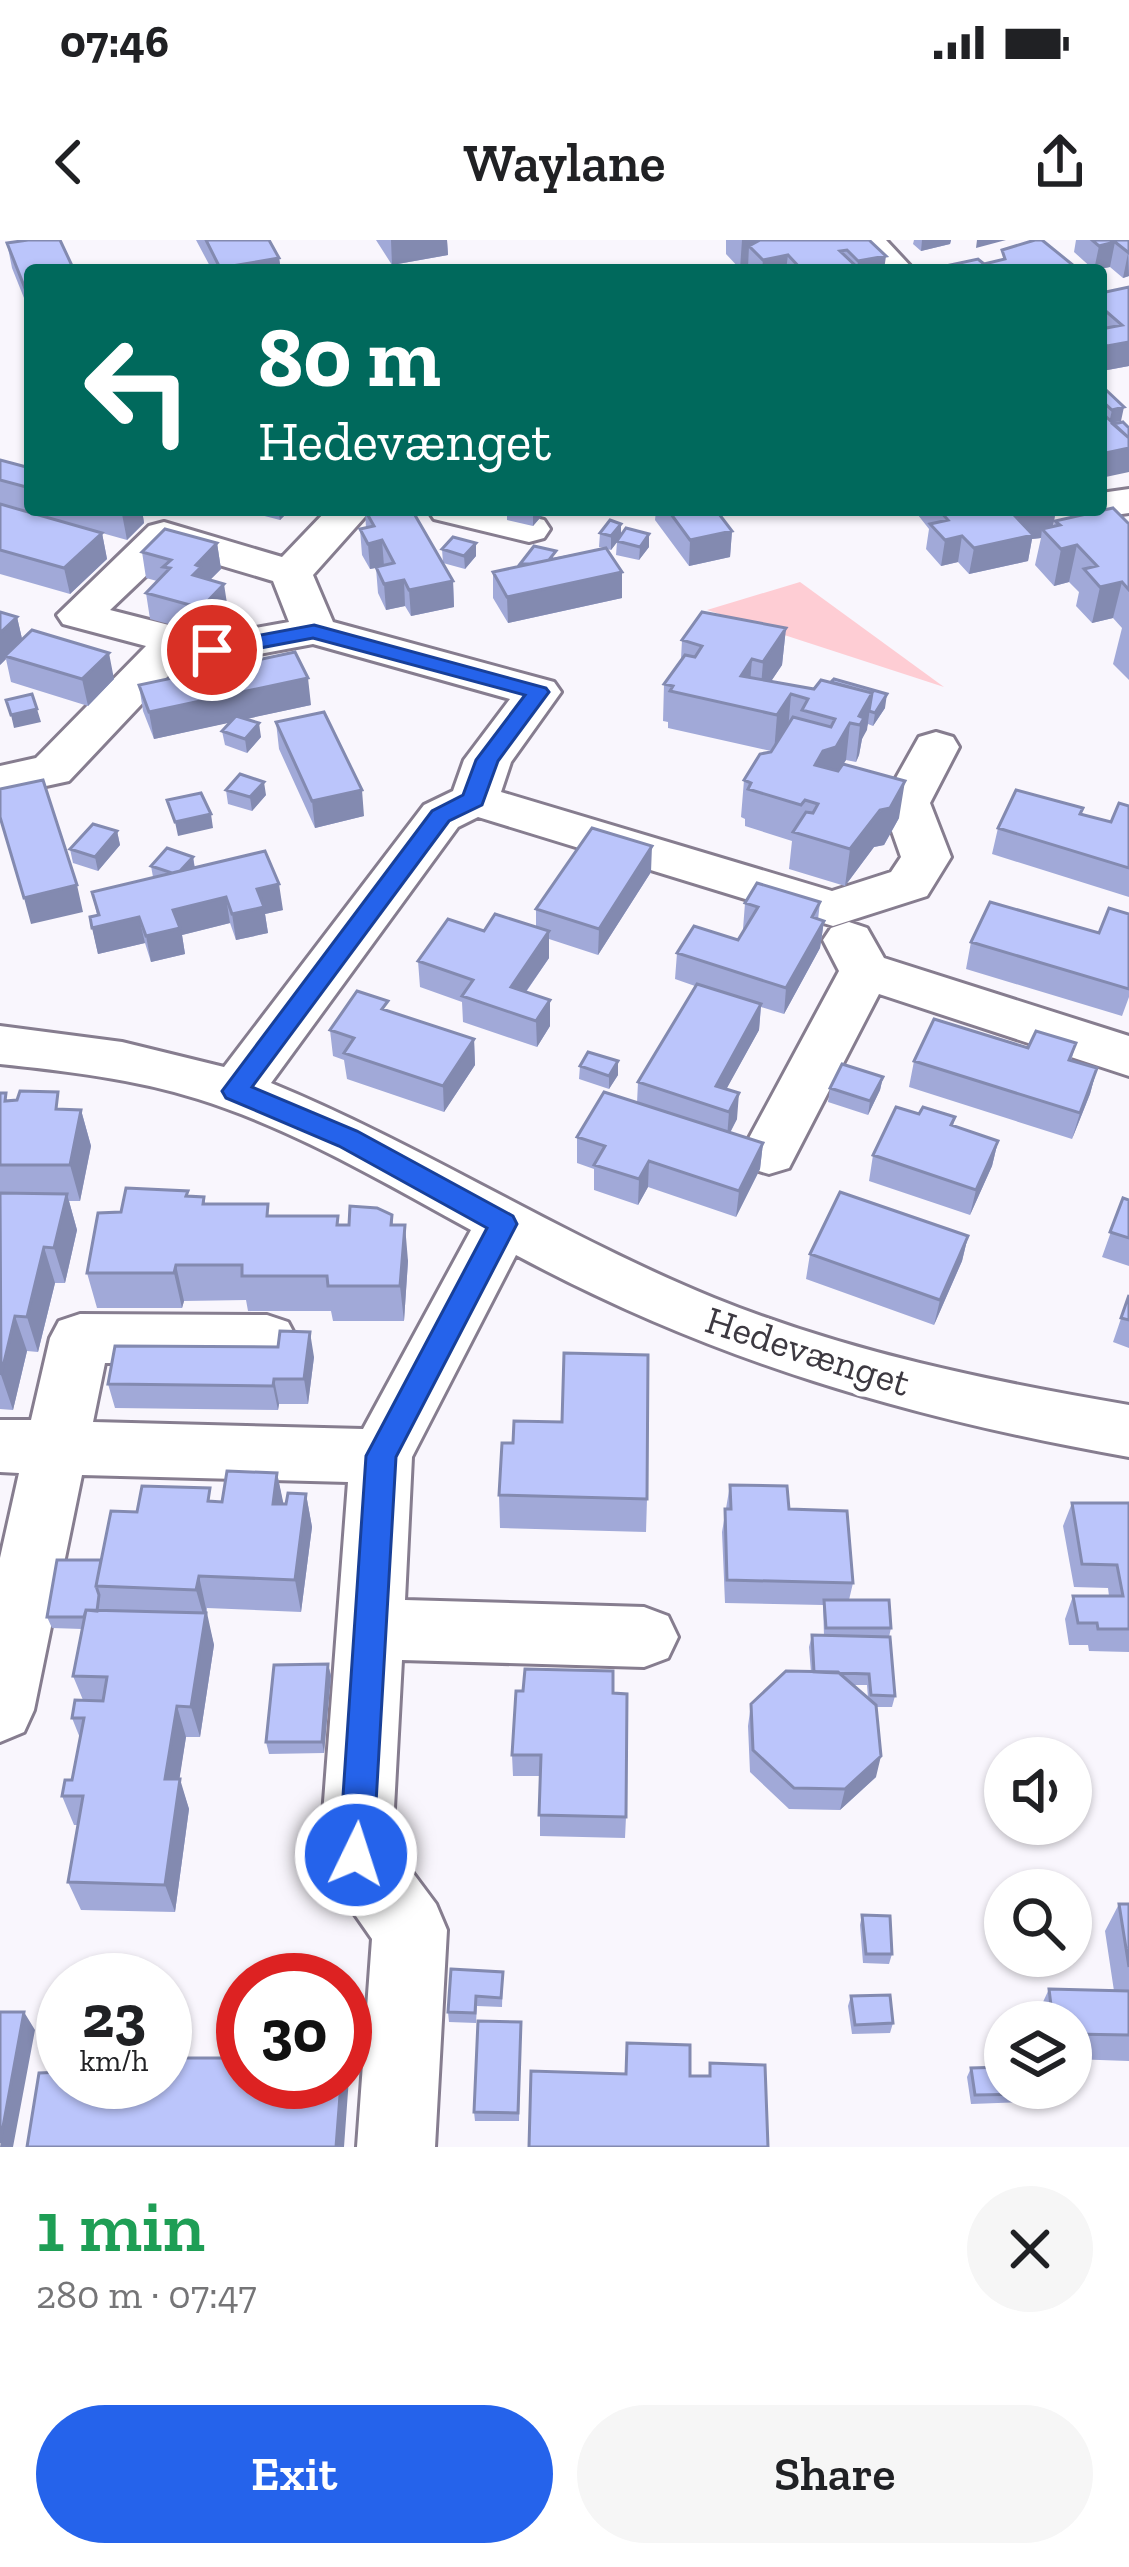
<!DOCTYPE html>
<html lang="en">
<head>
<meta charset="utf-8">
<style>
	:root { --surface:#fff; --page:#f6f6f6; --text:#202124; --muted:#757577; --accent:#2563eb }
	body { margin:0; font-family:"Zilla Slab",serif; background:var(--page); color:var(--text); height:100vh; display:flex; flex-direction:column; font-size:45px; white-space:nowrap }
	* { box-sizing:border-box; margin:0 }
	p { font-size:39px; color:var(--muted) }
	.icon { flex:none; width:66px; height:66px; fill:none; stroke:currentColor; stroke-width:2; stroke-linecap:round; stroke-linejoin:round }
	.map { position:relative; height:1907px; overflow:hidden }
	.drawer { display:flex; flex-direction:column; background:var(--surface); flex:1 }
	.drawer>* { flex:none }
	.top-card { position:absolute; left:24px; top:24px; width:1083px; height:252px; border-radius:12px; box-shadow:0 3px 9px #0004; background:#00695c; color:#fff; overflow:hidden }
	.controls { position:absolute; left:984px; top:1497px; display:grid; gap:24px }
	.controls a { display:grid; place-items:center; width:108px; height:108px; border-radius:50%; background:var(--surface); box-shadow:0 3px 9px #0004; font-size:60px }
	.speed { position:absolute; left:36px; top:1713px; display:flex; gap:24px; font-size:60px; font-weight:700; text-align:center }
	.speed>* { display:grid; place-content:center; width:156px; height:156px; border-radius:50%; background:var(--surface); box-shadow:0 3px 9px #0004; line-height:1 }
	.speed small { font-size:30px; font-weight:400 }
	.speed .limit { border:18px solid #d22; background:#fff; color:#111 }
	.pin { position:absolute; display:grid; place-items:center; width:102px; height:102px; color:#fff; margin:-51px; border:6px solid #fff; border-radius:50%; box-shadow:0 3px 12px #0007 }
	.me { position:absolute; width:132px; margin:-66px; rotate:4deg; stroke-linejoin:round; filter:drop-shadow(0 0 9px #0008) }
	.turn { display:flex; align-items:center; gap:42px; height:252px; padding:0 36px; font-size:54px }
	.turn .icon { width:156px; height:156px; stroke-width:2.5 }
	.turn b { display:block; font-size:84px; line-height:102px }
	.round { display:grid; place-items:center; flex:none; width:126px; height:126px; border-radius:63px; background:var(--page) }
	.head { display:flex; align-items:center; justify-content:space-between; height:204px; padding:0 36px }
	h1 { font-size:72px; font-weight:600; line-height:90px; color:#1e9e55 }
	.button { display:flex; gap:24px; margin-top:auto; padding:24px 36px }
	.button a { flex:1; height:138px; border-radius:72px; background:var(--accent); color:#fff; font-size:48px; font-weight:600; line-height:138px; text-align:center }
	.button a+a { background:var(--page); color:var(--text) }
	.status { display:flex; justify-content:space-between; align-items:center; height:84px; padding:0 60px; background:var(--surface); direction:ltr }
	.status svg { height:33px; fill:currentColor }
	header { display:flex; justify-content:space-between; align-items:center; height:156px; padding:0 36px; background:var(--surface); font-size:54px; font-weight:600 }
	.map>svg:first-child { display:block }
	.green { fill:#fecdd4 }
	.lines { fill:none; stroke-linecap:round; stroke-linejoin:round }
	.minor-casing { stroke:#867d8f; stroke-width:6 }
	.minor { fill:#fff; fill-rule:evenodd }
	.wall { fill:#a1a9d8; fill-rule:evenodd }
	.shaded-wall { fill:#838ab0 }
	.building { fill:#bbc5fb; stroke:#838ab0; stroke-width:3 }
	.route { fill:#2563eb; stroke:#184099; stroke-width:3 }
	.labels { text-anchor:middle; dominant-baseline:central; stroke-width:10; stroke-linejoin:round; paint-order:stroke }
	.street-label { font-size:39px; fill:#3d3941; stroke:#fff }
</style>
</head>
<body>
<div class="status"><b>07:46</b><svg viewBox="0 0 49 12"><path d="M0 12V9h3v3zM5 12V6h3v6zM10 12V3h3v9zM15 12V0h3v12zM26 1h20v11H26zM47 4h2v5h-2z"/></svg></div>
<header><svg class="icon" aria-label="back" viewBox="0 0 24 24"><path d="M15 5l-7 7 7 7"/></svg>Waylane<svg class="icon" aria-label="share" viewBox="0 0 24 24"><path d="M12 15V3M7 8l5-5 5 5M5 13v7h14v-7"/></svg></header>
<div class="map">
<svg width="1129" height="1907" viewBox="0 0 1129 1907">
	<rect width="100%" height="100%" fill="#f9f6fd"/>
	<!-- green -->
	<path class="green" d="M800 342 944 447 707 370Z"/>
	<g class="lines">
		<defs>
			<path id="minor" d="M848 0H886L914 30H876Z
				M1129 249V273L1101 277 1084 270H1101V253Z
				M327 270H371L313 335 333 382 554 442 561 452 511 522 501 552 832 651 891 632 901 617 882 563 919 497 936 492 953 497 959 507 930 563 951 617 927 656 833 686 478 577 458 587 271 843C424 906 562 996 714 1058 847 1112 988 1141 1129 1165V1217C909 1178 713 1121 516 1015L412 1217 405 1360 644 1367 668 1376 678 1397 668 1418 644 1427 402 1420 392 1605 436 1664 447 1690 435 1907H357L372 1699 331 1640 320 1615 348 1242 82 1235 34 1470 24 1492 0 1502V1318L19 1233 0 1232V1180H31L50 1098 59 1081 80 1074 267 1075 288 1082 297 1099 288 1116 267 1123H105L93 1182 363 1189 471 990C383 942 294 889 198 859 135 839 66 831 0 824V786L122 802 224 827 424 565 453 551 464 520 510 459 313 404 211 423 186 417 69 541 0 556V526L36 518 146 406 63 384 57 375 149 286 164 282 282 317ZM172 311 273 341 289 382 212 396 110 370Z
				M428 270H502L544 280 550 289 544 298 529 302 434 279Z
				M849 682 867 688 884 718 1129 796V836L879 754 789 928 769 934 749 928 741 913 839 731 823 700 831 688Z"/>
		</defs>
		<!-- minor casing -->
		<use href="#minor" class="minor-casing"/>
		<!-- minor -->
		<use href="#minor" class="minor"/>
	</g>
	<!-- wall -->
	<path class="wall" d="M196 0H269L279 18 281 30H212Z
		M376 0H447L448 15 392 25Z
		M726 0H830L884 30H748V28L740 29 726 14Z
		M914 0H951L950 4 921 11 913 4Z
		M1076 0H1129V36L1123 38 1110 27 1094 30 1074 12Z
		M7 3 30 30V73L12 28Z
		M1129 47V126L1102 131 1101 53Z
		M1101 150 1121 181 1112 183 1101 238Z
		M0 220 30 228V270H142L144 283 127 300 102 293 107 319 70 354 0 334Z
		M241 270H290L280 280Z
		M365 270 453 341 454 367 411 376 405 366 386 370 378 353 376 328 370 329 362 315 360 289 366 288Z
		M507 270H546V271L533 286 507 280Z
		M656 270H716L732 291 730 317 689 326 655 280Z
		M914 270H1056L1053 287 1055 281 1129 284V440L1113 424 1122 388 1113 378 1092 383 1076 366 1079 352 1069 342 1054 346 1035 325 1041 298 1032 299 1028 321 969 334 958 322 941 326 926 309 929 289Z
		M621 284V295L649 294V307L639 320 616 315 617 302 611 310 607 309 622 332V358L508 383 493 358V332L520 326V324L605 308 599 307 600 293Z
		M217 303 221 329 210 340 228 370 205 394 150 379 146 353 157 341 146 338 142 312Z
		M442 309 476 316 465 329 443 323Z
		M17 377 22 399 114 439 88 466 11 442 6 419 0 425Z
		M786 388 782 425 771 441 885 468 873 486 868 484 862 499 859 515 856 522 846 520 843 524 899 578 884 605 874 607 845 646 789 629 792 601 745 586V579L741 577 744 540 771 511 668 488V482L663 481 664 444 681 419 682 400Z
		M139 445 311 465 245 479 261 497 247 513 225 505 222 491 231 482 154 499 143 471Z
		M276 482 364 576 315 588 279 509Z
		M226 550 266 555 252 571 228 564Z
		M1129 566V657L992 614 998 588 1083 568 1081 574 1111 582Z
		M117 591 120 605 98 631 73 623 70 609Z
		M193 617 195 628 283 670 265 674 268 693 236 700 230 683 182 695 185 714 151 722 145 703 98 714 90 677 97 675 92 652 153 637 151 626Z
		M651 632 598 715 549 699V718L526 752 550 786 537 807 463 782 462 762 420 747 418 721 484 691 536 687V669Z
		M820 662 818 680 824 681 820 708 784 774 761 767 759 790 726 849 737 879 730 893 763 903 760 929 736 977 648 947 638 965 594 950V929L577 923V897L637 863 638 842 695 746 675 739 677 713 738 700 744 689H743L745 663Z
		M1129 674V757L1122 776 966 729 971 702 1099 693Z
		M389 771 474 799 475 825 444 872 347 839 344 820 333 816 330 790Z
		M1076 803 1071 821 1097 828 1090 854 1072 899 909 847 914 821Z
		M618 821V835L609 849 579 839 580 826Z
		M883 837 880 850 868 875 828 862 830 848Z
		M0 853 8 861 63 869 81 870 91 906 80 961H69L77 990 65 1043H55L38 1112 27 1111 13 1170 0 1169Z
		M919 874 955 877 953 886 998 901 992 926 970 975 869 941 873 915Z
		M189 956 204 957 205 964 270 976 339 985H349L392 975 393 985 408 1021 404 1081H333L331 1071H248L246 1060 184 1061 182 1068H97L87 1033 121 972Z
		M1123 958 1129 960V1026L1102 1017Z
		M968 996 962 1021 934 1085 806 1039 810 1014Z
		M1129 1055V1108L1113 1102Z
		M314 1117 308 1164H279L278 1170 115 1168 108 1144Z
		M277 1233 283 1264 306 1254 312 1287 301 1372 207 1368 206 1374 214 1405 200 1497H186L179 1539 189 1569 175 1672 81 1670 68 1642 78 1585H74L62 1556 72 1540 80 1498 72 1478 83 1460 73 1436 82 1389 52 1388 47 1377 101 1320 137 1272 214 1262H222Z
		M730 1245 789 1269 853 1343 849 1360 891 1388 889 1397 895 1456 892 1467H876V1537L840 1570 789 1569 750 1532 748 1486 751 1464 811 1432 809 1407 812 1395 824 1396 823 1365 725 1363 722 1292ZM853 1445H867L868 1458Z
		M499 1255 647 1259 646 1292 500 1288Z
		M1072 1263H1129V1412L1089 1411 1088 1405H1069L1065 1379 1073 1356H1109L1108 1348 1074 1347 1063 1286Z
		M328 1424 331 1436 324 1513 269 1514 266 1502Z
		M613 1453 626 1577 625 1598 540 1596V1536H513L512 1515Z
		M1119 1664H1129V1821L1071 1819V1782H1038L1037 1775 1049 1749 1114 1751 1105 1691Z
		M862 1675 892 1714 889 1724 863 1723 860 1685Z
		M503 1732 502 1767 477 1766 476 1783 449 1782 448 1772Z
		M851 1756 893 1783 890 1793 852 1794 848 1766Z
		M521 1782 519 1881H475L474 1872Z
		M971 1828 1030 1854 1025 1862 971 1864 967 1837Z"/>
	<!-- shaded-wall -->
	<path class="shaded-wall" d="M391 0H447L448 15 392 25Z
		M742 0H757L756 13 749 6 748 28 740 29Z
		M922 0H951L950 4 921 11Z
		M977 0H1006L976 8Z
		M1115 2 1110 27 1094 30 1099 6Z
		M1128 13 1129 36 1123 38Z
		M788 15 786 30H762L763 20Z
		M886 16 884 30H857L858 21Z
		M279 18 281 30H221L220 28Z
		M1129 102V126L1102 131 1107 106Z
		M1124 167 1121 181 1109 183 1112 170Z
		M1129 203V232L1101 238V214Z
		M126 270H142L144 283 127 300 122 274Z
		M278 270H290L280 280Z
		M536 270 546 271 533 286V273Z
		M1056 270 1051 296 1042 289 1041 298 1032 299 1028 321 969 334 974 308 1016 277Z
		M621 284V297L611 310V296Z
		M732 291 730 317 689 326 690 300Z
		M102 293 107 319 70 354 64 328Z
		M649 294V307L639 320 640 307Z
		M962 296 958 322 941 326 945 300Z
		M382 300 384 326 370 329 368 304Z
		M217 303 221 329 204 346 193 335 196 325Z
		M476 303V316L465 329 464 316Z
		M1077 305 1069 342 1054 346 1061 309Z
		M622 332V358L508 383 507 357Z
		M404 340 405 366 386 370 384 344Z
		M453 341 454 367 411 376 409 350Z
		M1122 342 1113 378 1092 383 1100 347Z
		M224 344 228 370 205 394 201 368Z
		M17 377 23 403 5 416 6 419 0 425V393Z
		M786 388 782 425 760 458 763 422Z
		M109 413 114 439 88 466 82 439Z
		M752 419 749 456 741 436Z
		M308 438 311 465 154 499 149 472Z
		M872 453 867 490 862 499 859 515 856 522 860 485 859 476Z
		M791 454 788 491 774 512 777 475Z
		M887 454 885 468 873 486 875 473Z
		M37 469 41 482 14 488 11 475Z
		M259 483 261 497 247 513 245 499Z
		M850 483 846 520 831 544 815 525 823 511Z
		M905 541 899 578 884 605 874 607 845 646 850 609Z
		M264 542 266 555 252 571 250 557Z
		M362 550 364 576 315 588 312 561Z
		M211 574 213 588 178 596 175 582Z
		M117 591 120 605 98 631 95 617Z
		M652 606 651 632 598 715 599 689Z
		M193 617 195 631 177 634Z
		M279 644 283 670 265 674 268 693 236 700 232 674 257 649Z
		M77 645 83 672 31 684 24 658Z
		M226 657 230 683 182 695 185 714 151 722 146 696 173 670Z
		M139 677 145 703 98 714 92 688Z
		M824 681 820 708 784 774 786 748Z
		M549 691V718L511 773V747Z
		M550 760V786L537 807 536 781Z
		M761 764 759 790 716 868V846Z
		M474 799 475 825 444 872 443 846Z
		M618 821V835L609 849V836Z
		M1097 828 1090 854 1072 899 1080 873Z
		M883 837 880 850 868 875 870 861Z
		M739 853 737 879 727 898 729 872Z
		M81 870 91 906 80 961 70 925Z
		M998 901 992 926 970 975 976 950Z
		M763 903 760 929 736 977 739 951Z
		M649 921 648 947 638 965 639 939Z
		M67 954 77 990 65 1043 54 1008Z
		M405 985 408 1021 404 1081 400 1046Z
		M968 996 962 1021 934 1085 940 1060Z
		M44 1007 55 1043 38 1112 27 1077Z
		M176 1025 184 1061 182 1068 174 1033Z
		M15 1076 27 1111 13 1170 1 1135Z
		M310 1092 314 1117 308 1164 304 1139Z
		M274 1139 279 1164 278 1170 273 1146Z
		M277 1233 284 1266 273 1264Z
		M306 1254 312 1287 301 1372 295 1340Z
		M199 1336 214 1405 200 1497 191 1467 205 1381 196 1350Z
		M328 1424 331 1436 324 1513 322 1502Z
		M177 1466 186 1497 175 1568 165 1539Z
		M881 1516 876 1537 840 1570 845 1549Z
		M180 1539 189 1569 175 1672 165 1645Z
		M347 1757 353 1782 344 1907H336L341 1842H345Z
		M24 1772 35 1790 13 1907H0Z"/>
	<!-- building -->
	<path class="building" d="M28 0H60L74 30H30V61L7 3Z
		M206 0H269L279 18 220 28Z
		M760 0H869L886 16 858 21 847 10 840 11 860 30H802L788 15 763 20 749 6Z
		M1035 0H1042L1079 30H950L946 26 978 19 984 24 1005 19 1002 10Z
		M1092 0H1129V13L1115 2 1099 6Z
		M1129 47V102L1107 106 1101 101V89L1122 85 1101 67V53Z
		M1105 149 1124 167 1112 170 1101 160V150Z
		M1101 172 1129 198V208L1101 214Z
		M1123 182 1129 188V198L1113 184Z
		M0 220 30 228V248L0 240Z
		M0 264 102 293 64 328 0 310Z
		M1113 268 1129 284V350L1122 342 1100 347 1084 329 1097 326 1077 305 1061 309 1042 289 1060 285 1055 281Z
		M365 270H412L453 341 409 350 404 340 384 344 376 327 394 323 382 300 368 304 360 289 374 286Z
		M668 270H716L732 291 690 300Z
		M939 270H1056L1016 277 1033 295 974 308 962 296 945 300 930 284 948 280Z
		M610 280 621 284 611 296 600 293Z
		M626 288 649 294 640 307 617 301Z
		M165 289 217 303 196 325 201 327 193 335 224 344 201 368 146 353 170 328 163 327 171 320 142 312Z
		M453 297 476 303 464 316 442 309Z
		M534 306 556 311 549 320 530 324H520Z
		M606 308 622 332 507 357 493 332Z
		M0 372 17 377 0 393Z
		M702 372 786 388 763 422 752 419 741 436 814 449 821 440 872 453 859 476 864 478 860 485 850 483 836 507 823 511 815 525 838 531 843 524 905 541 890 568 880 570 850 609 793 592 806 572 813 573 818 564 805 560 801 565 748 549 751 543 744 540 760 514 771 512 793 477 831 487 835 479 802 470 808 459 791 454 777 475 670 451 673 446 664 444 685 415 695 417 702 406 682 400Z
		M32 390 109 413 82 439 5 416Z
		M295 412 308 438 149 472 139 445Z
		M834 439 887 454 875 473 869 471 872 453 831 442Z
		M32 454 37 469 11 475 6 460Z
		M324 472 362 550 312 561 276 482Z
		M236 476 259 483 245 499 222 491Z
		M240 534 264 542 250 557 226 550Z
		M43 540 77 645 24 658 0 577V549Z
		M1016 550 1083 568 1080 574 1111 582 1119 563 1129 566V628L998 588Z
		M201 553 211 574 175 582 167 560Z
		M93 584 117 591 95 617 70 609Z
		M592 588 652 606 599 689 536 669Z
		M167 608 193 617 180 631 172 633 151 626Z
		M265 611 279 644 257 649 264 667 232 674 226 657 173 670 180 688 146 696 139 677 92 688 90 677 99 675 92 652Z
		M757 643 820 662 812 677 824 681 786 748 677 713 694 686 738 700 758 667 745 663Z
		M990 662 1099 693 1109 668 1129 674V749L971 702Z
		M495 674 549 691 511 747 550 760 536 781 462 756 473 740 418 721 448 679 484 691Z
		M697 744 761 764 716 846 739 853 729 872 638 842Z
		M357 751 388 761 382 769 474 799 443 846 344 813 354 798 330 790Z
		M934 779 1028 808 1036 791 1076 803 1069 820 1097 828 1080 873 914 821Z
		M588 812 618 821 609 836 580 826Z
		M842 824 883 837 870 861 830 848Z
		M20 851 58 852 56 869 81 870 70 925H0V853H6L5 861 17 860Z
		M604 852 763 903 739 951 649 921 639 939 594 925 605 906 577 897Z
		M896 867 919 874 923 867 955 877 951 885 998 901 976 950 873 915Z
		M126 948 188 951 186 956 204 957 203 964H268L267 976H338L337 985H349L350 966 377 968 392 975 391 985H405L400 1046H328L327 1036H242V1025H176L174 1033H87L98 973 121 972Z
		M840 952 968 996 940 1060 810 1014Z
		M0 953 67 954 54 1008 44 1007 27 1077 15 1076 1 1135Z
		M1123 958 1129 960V998L1110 992Z
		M1129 1055V1080L1121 1078Z
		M280 1091 310 1092 304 1139H274L273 1146 108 1144 115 1106 278 1107Z
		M564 1113 648 1115 647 1259 499 1255 502 1203H513L514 1181 562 1182Z
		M227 1231 277 1233 273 1264H286L288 1253 306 1254 295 1340 199 1336 196 1350 96 1346 111 1271 137 1272 142 1246 210 1248 208 1261 222 1262Z
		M730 1245 787 1246 789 1269 847 1271 853 1343 727 1340 725 1269H731Z
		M1072 1263H1129V1389H1098L1097 1383H1078L1073 1356H1123L1117 1325 1082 1324Z
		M57 1320H101L96 1346 99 1355 97 1371 86 1370 84 1377H47Z
		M824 1360H889L891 1388H826Z
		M86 1370 206 1373 191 1467 177 1466 165 1539H180L165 1645 68 1642 83 1556H62L65 1540H72L84 1478H72L75 1460 103 1461 107 1437 73 1436Z
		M812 1395 890 1397 895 1456 871 1455 869 1434 814 1432Z
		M328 1424 322 1502H266L274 1425Z
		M525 1429 613 1431V1453L627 1454 626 1577 539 1575 541 1515H512L516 1451H523Z
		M786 1431 838 1432 876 1465 881 1516 845 1549 794 1548 753 1510 751 1464Z
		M1119 1664H1129V1727Z
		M862 1675 890 1676 892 1714H866Z
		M451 1729 503 1732 501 1758 476 1756 475 1773 448 1772Z
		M1049 1749 1129 1751V1795L1071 1794V1782H1053Z
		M890 1755 893 1783 855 1785 851 1756Z
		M0 1772H24L0 1903Z
		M478 1781 521 1782 518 1873 474 1872Z
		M627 1803 690 1805V1836H710V1823L765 1825 768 1907H529L531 1831 626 1834Z
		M230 1806H243V1842H341L336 1907H27L39 1833 63 1832V1842H165V1818H227Z
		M1005 1827V1848H1029L1030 1854 975 1855 971 1828Z"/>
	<!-- route -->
	<path class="route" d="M314 385 546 448 549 452 498 521 482 565 449 581 252 847 357 891 513 976 517 984 396 1217 373 1615 368 1627 356 1632 344 1627 339 1615 366 1216 487 988 339 906 226 858 222 851 432 571 463 555 476 520 525 455 313 398 212 417 201 410 212 404Z"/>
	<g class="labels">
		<!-- street labels -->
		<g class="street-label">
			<text transform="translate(808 1111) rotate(18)">Hedevænget</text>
		</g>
	</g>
</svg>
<div class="controls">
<a><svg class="icon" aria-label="sound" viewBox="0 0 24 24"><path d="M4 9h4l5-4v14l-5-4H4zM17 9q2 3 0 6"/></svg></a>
<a><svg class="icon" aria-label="search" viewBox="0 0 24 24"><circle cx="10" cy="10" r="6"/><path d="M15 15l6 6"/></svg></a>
<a><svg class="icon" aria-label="layers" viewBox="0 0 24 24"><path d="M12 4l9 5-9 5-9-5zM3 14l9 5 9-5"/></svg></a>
</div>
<div class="speed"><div>23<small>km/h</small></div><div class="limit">30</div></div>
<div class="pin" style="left:212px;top:410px;background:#d93025"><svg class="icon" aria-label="arrive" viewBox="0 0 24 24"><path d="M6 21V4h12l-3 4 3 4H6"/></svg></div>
<svg class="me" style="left:356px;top:1615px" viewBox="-20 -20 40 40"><circle r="17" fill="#2563eb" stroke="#fff" stroke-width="3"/><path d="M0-11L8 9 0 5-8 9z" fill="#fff"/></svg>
<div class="top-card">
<div class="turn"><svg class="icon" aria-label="left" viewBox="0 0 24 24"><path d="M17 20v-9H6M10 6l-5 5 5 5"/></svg><div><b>80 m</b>Hedevænget</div></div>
</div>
</div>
<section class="drawer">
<div class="head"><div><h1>1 min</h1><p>280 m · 07:47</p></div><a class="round"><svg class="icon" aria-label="close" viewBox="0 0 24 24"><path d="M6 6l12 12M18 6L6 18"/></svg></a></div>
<div class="button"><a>Exit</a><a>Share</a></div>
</section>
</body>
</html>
